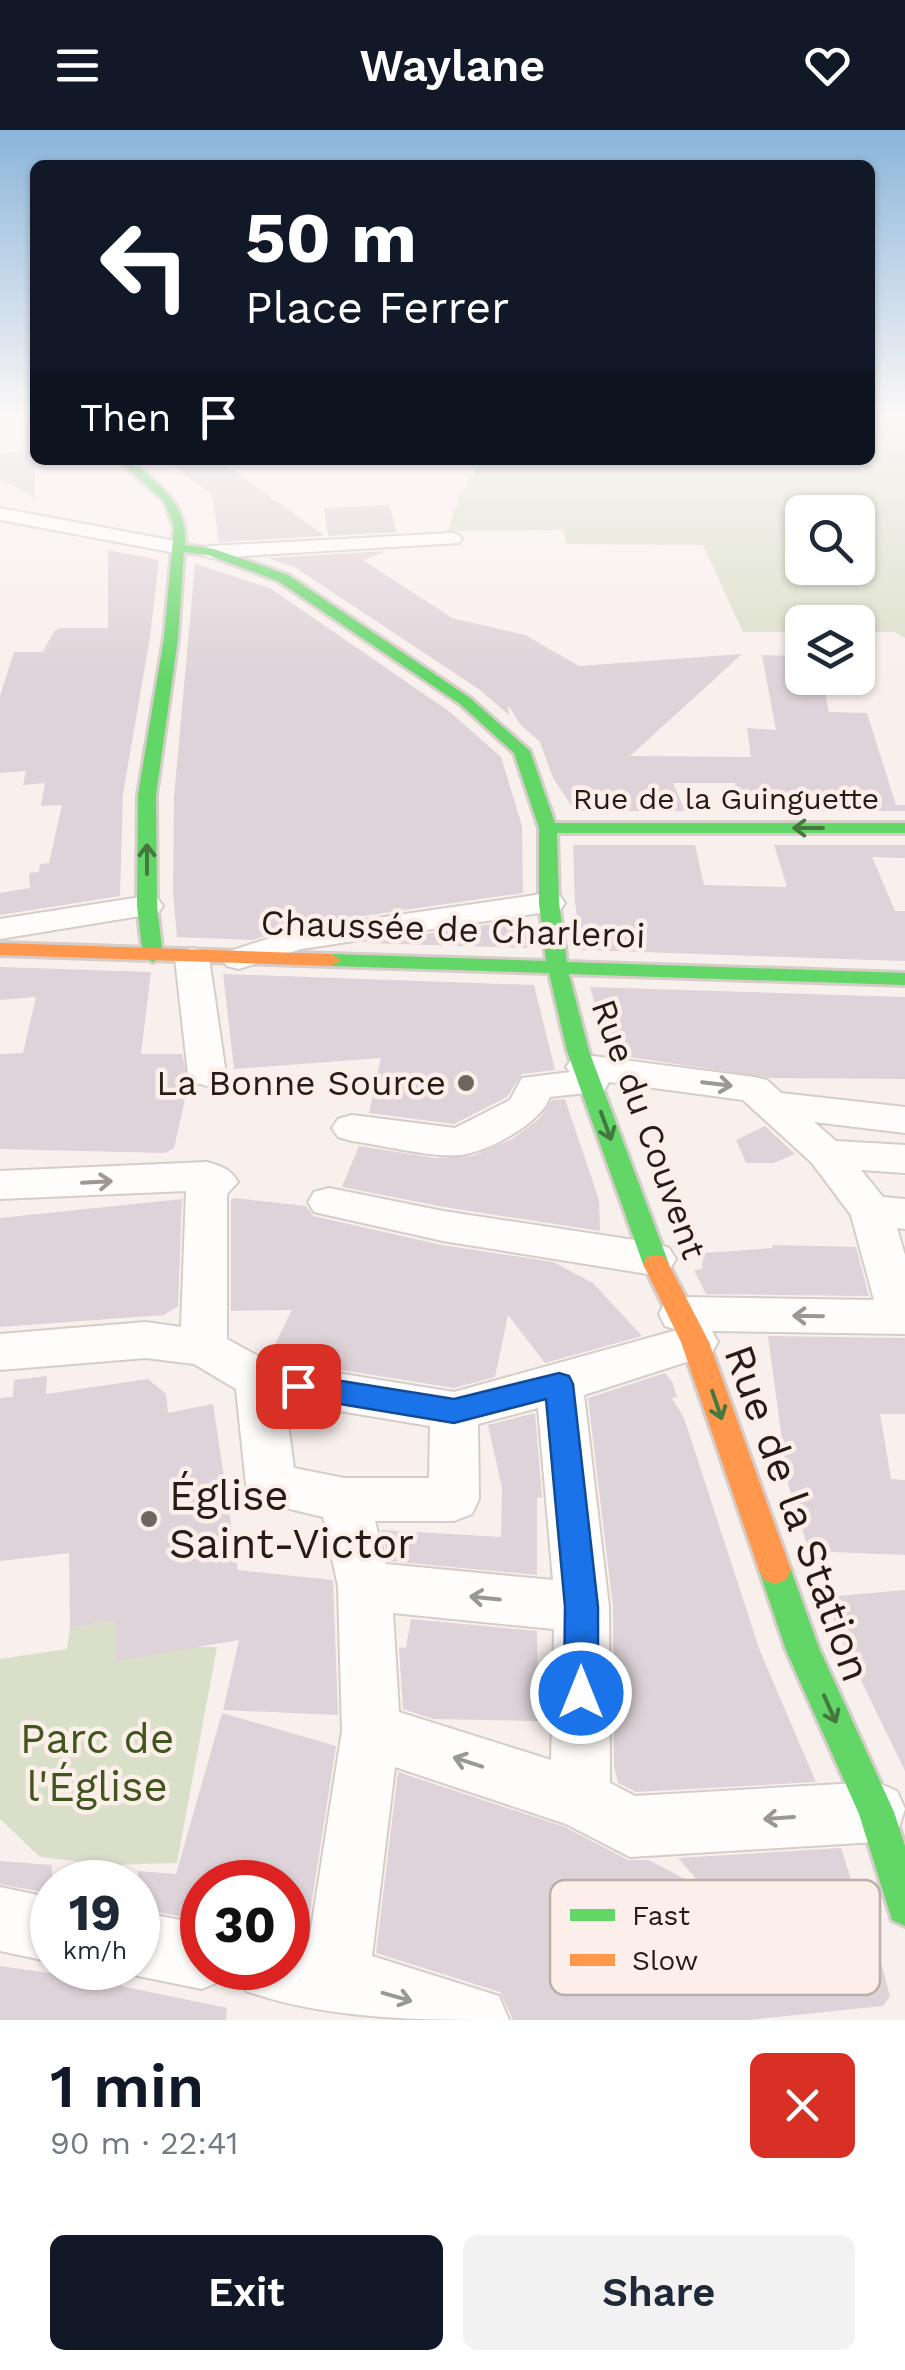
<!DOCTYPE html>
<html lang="en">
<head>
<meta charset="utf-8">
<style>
	:root { --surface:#fff; --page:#f2f2f3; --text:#1f2937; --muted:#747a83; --accent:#111827 }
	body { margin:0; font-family:"Work Sans",sans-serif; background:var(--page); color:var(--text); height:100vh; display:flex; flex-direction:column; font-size:38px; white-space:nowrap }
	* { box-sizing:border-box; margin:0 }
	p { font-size:32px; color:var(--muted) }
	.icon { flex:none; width:55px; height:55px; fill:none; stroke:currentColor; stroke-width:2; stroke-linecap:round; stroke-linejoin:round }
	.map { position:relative; height:1890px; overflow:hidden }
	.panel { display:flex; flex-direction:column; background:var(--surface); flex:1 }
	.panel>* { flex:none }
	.top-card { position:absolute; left:30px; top:30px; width:845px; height:305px; border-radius:15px; box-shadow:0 2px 8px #0004; background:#111827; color:#fff; overflow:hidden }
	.fabs { position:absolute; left:785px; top:365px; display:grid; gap:20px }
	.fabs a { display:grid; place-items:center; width:90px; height:90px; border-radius:15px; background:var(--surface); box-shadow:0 2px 8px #0004; font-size:50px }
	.speed { position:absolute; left:30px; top:1730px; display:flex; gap:20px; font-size:50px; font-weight:700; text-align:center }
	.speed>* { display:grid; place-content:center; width:130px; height:130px; border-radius:50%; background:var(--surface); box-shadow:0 2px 8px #0004; line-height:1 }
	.speed small { font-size:25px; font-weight:400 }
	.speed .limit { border:15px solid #d22; background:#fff; color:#111 }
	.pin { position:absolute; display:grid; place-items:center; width:85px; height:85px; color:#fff; margin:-42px; border-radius:20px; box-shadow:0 5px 15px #0006 }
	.me { position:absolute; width:110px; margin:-55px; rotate:0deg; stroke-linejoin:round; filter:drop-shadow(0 0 8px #0008) }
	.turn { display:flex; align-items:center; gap:35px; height:210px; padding:0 50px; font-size:45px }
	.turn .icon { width:130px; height:130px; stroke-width:2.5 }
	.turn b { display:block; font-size:70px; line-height:85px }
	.then { display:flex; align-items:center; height:95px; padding:0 50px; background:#0003; gap:20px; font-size:38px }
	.round { display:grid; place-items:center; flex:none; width:105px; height:105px; border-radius:15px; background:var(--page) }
	.summary { display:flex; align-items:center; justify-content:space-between; height:170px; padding:0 50px }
	h1 { font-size:60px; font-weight:600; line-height:75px; color:var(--accent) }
	.button { display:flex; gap:20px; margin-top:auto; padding:20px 50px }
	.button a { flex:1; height:115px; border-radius:15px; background:var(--accent); color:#fff; font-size:40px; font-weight:600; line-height:115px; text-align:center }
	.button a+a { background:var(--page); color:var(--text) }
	header { display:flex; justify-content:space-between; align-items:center; height:130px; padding:0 50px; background:var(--accent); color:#fff; font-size:45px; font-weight:600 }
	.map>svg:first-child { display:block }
	.green { fill:#dadfca; fill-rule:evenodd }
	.building { fill:#ded3d8 }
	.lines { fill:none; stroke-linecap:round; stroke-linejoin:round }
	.street-casing { stroke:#d6cdc9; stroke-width:4 }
	.fast-casing { stroke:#d6cdc9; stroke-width:6 }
	.slow-casing { stroke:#d6cdc9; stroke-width:6 }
	.street { fill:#fefdfc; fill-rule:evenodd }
	.fast { fill:#63d668; fill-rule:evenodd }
	.slow { fill:#ff974d; fill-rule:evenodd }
	.oneway { stroke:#44783f }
	.oneway2 { stroke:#9d9794 }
	.route { fill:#1a73e8; stroke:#114b97; stroke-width:2.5 }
	.poi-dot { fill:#706661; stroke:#fceee9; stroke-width:4 }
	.labels { text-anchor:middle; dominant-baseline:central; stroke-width:9; stroke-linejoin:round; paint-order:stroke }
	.far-street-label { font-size:30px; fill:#261b16; stroke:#fceee9 }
	.street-label { font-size:35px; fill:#261b16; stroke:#fceee9 }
	.poi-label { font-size:35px; fill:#261b16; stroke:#fceee9; text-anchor:end }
	.near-poi-label { font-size:42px; fill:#261b16; stroke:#fceee9; text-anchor:start }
	.near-street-label { font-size:42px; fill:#261b16; stroke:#fceee9 }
	.near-park-label { font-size:42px; fill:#40561e; stroke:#fceee9 }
	.key { fill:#fceee9; stroke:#bcafaa; stroke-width:2.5 }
	.key-label { font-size:28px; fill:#261b16 }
</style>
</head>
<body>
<header><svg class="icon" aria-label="menu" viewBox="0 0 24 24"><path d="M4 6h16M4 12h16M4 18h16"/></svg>Waylane<svg class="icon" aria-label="heart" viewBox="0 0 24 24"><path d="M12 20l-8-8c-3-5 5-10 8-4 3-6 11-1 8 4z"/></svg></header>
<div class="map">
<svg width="905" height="1890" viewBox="0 0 905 1890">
	<rect width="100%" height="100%" fill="#f8f0ed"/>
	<!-- green -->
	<path class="green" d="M905 294V508L895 502H858V492H802V502H743L703 415 567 414 563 400 448 401 459 369 481 330H870V297ZM802 382H858V438H802Z
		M116 1490 195 1517H217L177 1733 109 1735 40 1727 0 1689V1529L67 1519 70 1498Z"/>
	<!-- building -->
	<path class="building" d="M35 319V368L0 348V324Z
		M166 330H219L325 406 219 412 212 365Z
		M389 375 397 402 328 406 324 378Z
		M108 420 159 430 150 507 123 664 120 766 0 785V763L30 758 29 743 39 742 40 734 49 733 62 675 41 676 45 653 23 655 26 641 0 643V566L14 522H43L54 501 61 498H108Z
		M387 421 363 430 452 488 525 505 579 536 742 524 630 626 751 627 747 598 776 600 762 525 802 526V548H822L829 582 867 583 896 675H905V681H739L735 653H673L685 681H575L553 648 540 612 520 594 508 575 509 585 480 560 296 438 268 428Z
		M195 434 270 458 450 582 501 627 522 696 523 763 294 796 253 810 177 807 173 762 174 667Z
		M573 715H695L704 755 787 757 774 715H905V728L872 727 895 781H905V831L582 820 575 773Z
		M525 789 528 818 365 813Z
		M0 837 151 842 141 924H182L189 952 174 1018 165 1023 0 1019V924L23 923 36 867 0 870Z
		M223 844 534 855 555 940 522 944 507 967 454 994 369 983 381 928 234 939Z
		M590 857 905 867V949L770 948 609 924Z
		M565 969 599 1070 600 1101 444 1077 342 1057 359 1016 435 1028 473 1026 514 1008 539 989 552 970Z
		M765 996 795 1024 774 1033H746L736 1010Z
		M234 1068 306 1076 313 1086 442 1115 553 1132 593 1153 642 1206 545 1233 508 1185 495 1247 454 1258 335 1239 338 1233 272 1220 292 1180 231 1181V1070Z
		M182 1069 178 1176 164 1185 0 1197V1088Z
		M772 1115 856 1117 869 1166 706 1164 694 1140 702 1139 704 1123 773 1118Z
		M768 1206 905 1208V1284H880L891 1349 905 1350V1425L809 1421 788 1354Z
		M665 1243 672 1252 677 1267 672 1268 684 1288 760 1521 816 1652 636 1662 618 1653 614 1636 613 1477 588 1268Z
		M47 1246 46 1264 148 1249 166 1264 168 1283 213 1274 238 1440 333 1450 338 1585 223 1580 239 1510 116 1531V1490L70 1498 69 1423 0 1431V1268L13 1267 14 1250Z
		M535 1283 542 1367 537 1368V1445L389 1431 381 1400 501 1407 502 1358 488 1295Z
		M905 1460V1641L842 1511 826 1467Z
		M411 1489 537 1501 538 1591 433 1589 403 1579 399 1517 406 1518Z
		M222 1583 336 1616 306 1808 288 1805V1752H202V1790L138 1779V1741L176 1744Z
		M398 1642 565 1697 628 1730H649L707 1761 678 1728 841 1718 870 1809 876 1813 890 1866 883 1876 748 1890H513L500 1862 376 1823Z
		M0 1731 52 1735V1764L0 1754Z
		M0 1836 84 1848 122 1845 121 1856 227 1878 226 1890H0Z"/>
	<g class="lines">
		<defs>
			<path id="street" d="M0 378 181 412 192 418 181 424 0 390Z
				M452 403 459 405 462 409 459 413 210 428 199 422 210 416Z
				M549 763 560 766 565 773 560 780 301 819 239 839 227 836 222 829 227 822 295 800Z
				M147 766 158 769 163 776 158 783 0 809V789Z
				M192 818 204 821 209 828 226 944 220 952 207 956 194 952 188 944 175 828 180 821Z
				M585 925 754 947 767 950 781 963 905 977V1003L814 992 836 1011 905 1015V1043L861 1040 883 1067 905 1069V1099L897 1098 905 1125V1204L712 1201 718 1212 711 1224 584 1265 609 1477 610 1653 635 1666 876 1652 897 1661 905 1679 897 1703 876 1712 630 1727 566 1694 395 1637 372 1826 499 1866 509 1890C421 1890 328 1890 246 1861L236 1838H288V1808L309 1812 342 1601 338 1456 323 1387 253 1370 246 1355 236 1259 194 1234 146 1228 0 1240V1204L146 1192 181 1197 186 1061 0 1069V1041L207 1032C221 1036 231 1039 238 1052L227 1064V1209L269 1232 454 1262 677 1200 665 1196 659 1184 665 1172 681 1167 874 1170 851 1085 812 1033 743 970 609 952 604 961 550 967C540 994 489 1021 461 1025 431 1028 383 1015 352 1011L338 1007 332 998 338 989 352 985 455 998 510 970 522 948 570 942 566 937 572 929ZM285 1272 430 1296 429 1348H344L294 1338ZM538 1278 553 1450 386 1434 375 1391H454L472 1384 479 1369 478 1294ZM393 1483 554 1499 551 1630 399 1582Z
				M329 1058 443 1081 654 1113 669 1118 676 1129 669 1140 654 1145 443 1111 314 1082 308 1072 314 1062Z
				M0 1757 52 1768V1832L0 1821Z
				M138 1782 202 1794V1838H230L225 1849 202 1859 138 1846 117 1838H138Z"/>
			<path id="fast" d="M118 330H130C159 355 188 373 185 415L214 419 288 445 470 568 530 621 555 693H905V703H557L559 773 567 832 905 843V855L569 844 589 921 669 1134 665 1141H647L643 1134 567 921 549 843 331 836 321 830 331 824 546 831 539 773V698L514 623 460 574 278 451 208 425 184 422 178 508 156 665 157 776 163 826 153 832 143 826 137 776 138 665 164 508 174 397 164 371Z
				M775 1426 786 1430 791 1440 819 1518 894 1682 905 1716V1796L892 1790 859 1684 786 1520 759 1440 764 1430Z"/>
			<path id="slow" d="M0 813 331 824 341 830 331 836 0 825Z
				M656 1125 665 1127 709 1212 791 1440 786 1450 775 1454 764 1450 759 1440 681 1212 643 1134 647 1127Z"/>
		</defs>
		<!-- street casing -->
		<use href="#street" class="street-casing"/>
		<!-- fast casing -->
		<use href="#fast" class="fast-casing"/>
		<!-- slow casing -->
		<use href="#slow" class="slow-casing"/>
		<!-- street -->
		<use href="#street" class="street"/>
		<!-- fast -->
		<use href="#fast" class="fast"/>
		<!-- slow -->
		<use href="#slow" class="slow"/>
	</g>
	<!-- one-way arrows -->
	<defs><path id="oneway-shaft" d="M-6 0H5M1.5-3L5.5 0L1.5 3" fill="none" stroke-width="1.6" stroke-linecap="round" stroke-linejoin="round" transform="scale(2.5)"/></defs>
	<g class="oneway">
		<use href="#oneway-shaft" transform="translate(808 698) rotate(180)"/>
		<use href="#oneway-shaft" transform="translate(147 729) rotate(-90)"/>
		<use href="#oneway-shaft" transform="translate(606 996) rotate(70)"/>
		<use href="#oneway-shaft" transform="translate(717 1275) rotate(71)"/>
		<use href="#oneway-shaft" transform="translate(830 1579) rotate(66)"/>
	</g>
	<g class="oneway2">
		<use href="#oneway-shaft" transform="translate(717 954) rotate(7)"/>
		<use href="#oneway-shaft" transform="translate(97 1052) rotate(-3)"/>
		<use href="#oneway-shaft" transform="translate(808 1186) rotate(-179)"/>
		<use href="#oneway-shaft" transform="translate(485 1468) rotate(-174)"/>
		<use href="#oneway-shaft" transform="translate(468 1632) rotate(-162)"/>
		<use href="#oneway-shaft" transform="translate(779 1688) rotate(176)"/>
		<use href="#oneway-shaft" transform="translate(397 1867) rotate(16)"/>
	</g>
	<!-- sky -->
	<linearGradient id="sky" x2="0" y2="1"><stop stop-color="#8ab5da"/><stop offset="0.52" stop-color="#fcf8f7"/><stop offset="1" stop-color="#fcf8f7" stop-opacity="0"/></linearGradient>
	<rect width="905" height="550" fill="url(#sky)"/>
	<!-- route -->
	<path class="route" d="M559 1243 569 1246 573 1254 598 1477V1563L593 1574 581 1579 569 1574 564 1563 565 1477 546 1269 454 1293 298 1267 288 1264 284 1256 288 1248 298 1244 454 1269Z"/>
	<!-- markers -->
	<g class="poi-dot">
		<circle cx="466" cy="953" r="10"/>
		<circle cx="149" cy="1389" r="10"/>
	</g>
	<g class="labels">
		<!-- far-street labels -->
		<g class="far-street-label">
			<text x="726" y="668">Rue de la Guinguette</text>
		</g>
		<!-- street labels -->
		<g class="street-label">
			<text transform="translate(453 799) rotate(2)">Chaussée de Charleroi</text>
			<text transform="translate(649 999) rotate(70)">Rue du Couvent</text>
		</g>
		<!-- poi labels -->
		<g class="poi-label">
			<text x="446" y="953">La Bonne Source</text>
		</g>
		<!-- near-poi labels -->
		<g class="near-poi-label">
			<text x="169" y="1365">Église<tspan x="169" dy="48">Saint-Victor</tspan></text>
		</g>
		<!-- near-street labels -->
		<g class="near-street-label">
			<text transform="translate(798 1383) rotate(70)">Rue de la Station</text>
		</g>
		<!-- near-park labels -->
		<g class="near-park-label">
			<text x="97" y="1608">Parc de<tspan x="97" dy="48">l'Église</tspan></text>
		</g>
	</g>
	<!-- legend -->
	<rect x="550" y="1750" width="330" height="115" rx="15" class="key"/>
	<rect x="570" y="1779" width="45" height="12" fill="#63d668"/>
	<rect x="570" y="1824" width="45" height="12" fill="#ff974d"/>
	<g class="key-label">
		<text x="632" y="1795">Fast</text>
		<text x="632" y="1840">Slow</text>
	</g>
</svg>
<div class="fabs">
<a><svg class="icon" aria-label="search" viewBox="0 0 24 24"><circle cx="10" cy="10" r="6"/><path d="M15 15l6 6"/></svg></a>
<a><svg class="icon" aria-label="layers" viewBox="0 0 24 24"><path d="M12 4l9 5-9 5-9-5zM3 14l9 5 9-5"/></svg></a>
</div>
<div class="speed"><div>19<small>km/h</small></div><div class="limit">30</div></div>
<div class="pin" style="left:298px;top:1256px;background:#d93025"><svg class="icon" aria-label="arrive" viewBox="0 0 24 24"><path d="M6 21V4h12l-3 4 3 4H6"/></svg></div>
<svg class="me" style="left:581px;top:1563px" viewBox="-20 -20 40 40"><circle r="17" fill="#1a73e8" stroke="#fff" stroke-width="3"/><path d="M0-11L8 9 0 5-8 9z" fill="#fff"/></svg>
<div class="top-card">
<div class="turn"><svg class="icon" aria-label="left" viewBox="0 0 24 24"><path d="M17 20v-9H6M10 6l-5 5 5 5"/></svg><div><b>50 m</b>Place Ferrer</div></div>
<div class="then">Then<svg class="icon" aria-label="arrive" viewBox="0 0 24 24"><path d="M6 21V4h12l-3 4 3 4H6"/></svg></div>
</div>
</div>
<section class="panel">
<div class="summary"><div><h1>1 min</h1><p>90 m · 22:41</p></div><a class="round" style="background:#d93025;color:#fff"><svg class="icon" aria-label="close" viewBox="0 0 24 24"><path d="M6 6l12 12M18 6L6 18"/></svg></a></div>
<div class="button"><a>Exit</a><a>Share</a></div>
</section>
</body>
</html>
